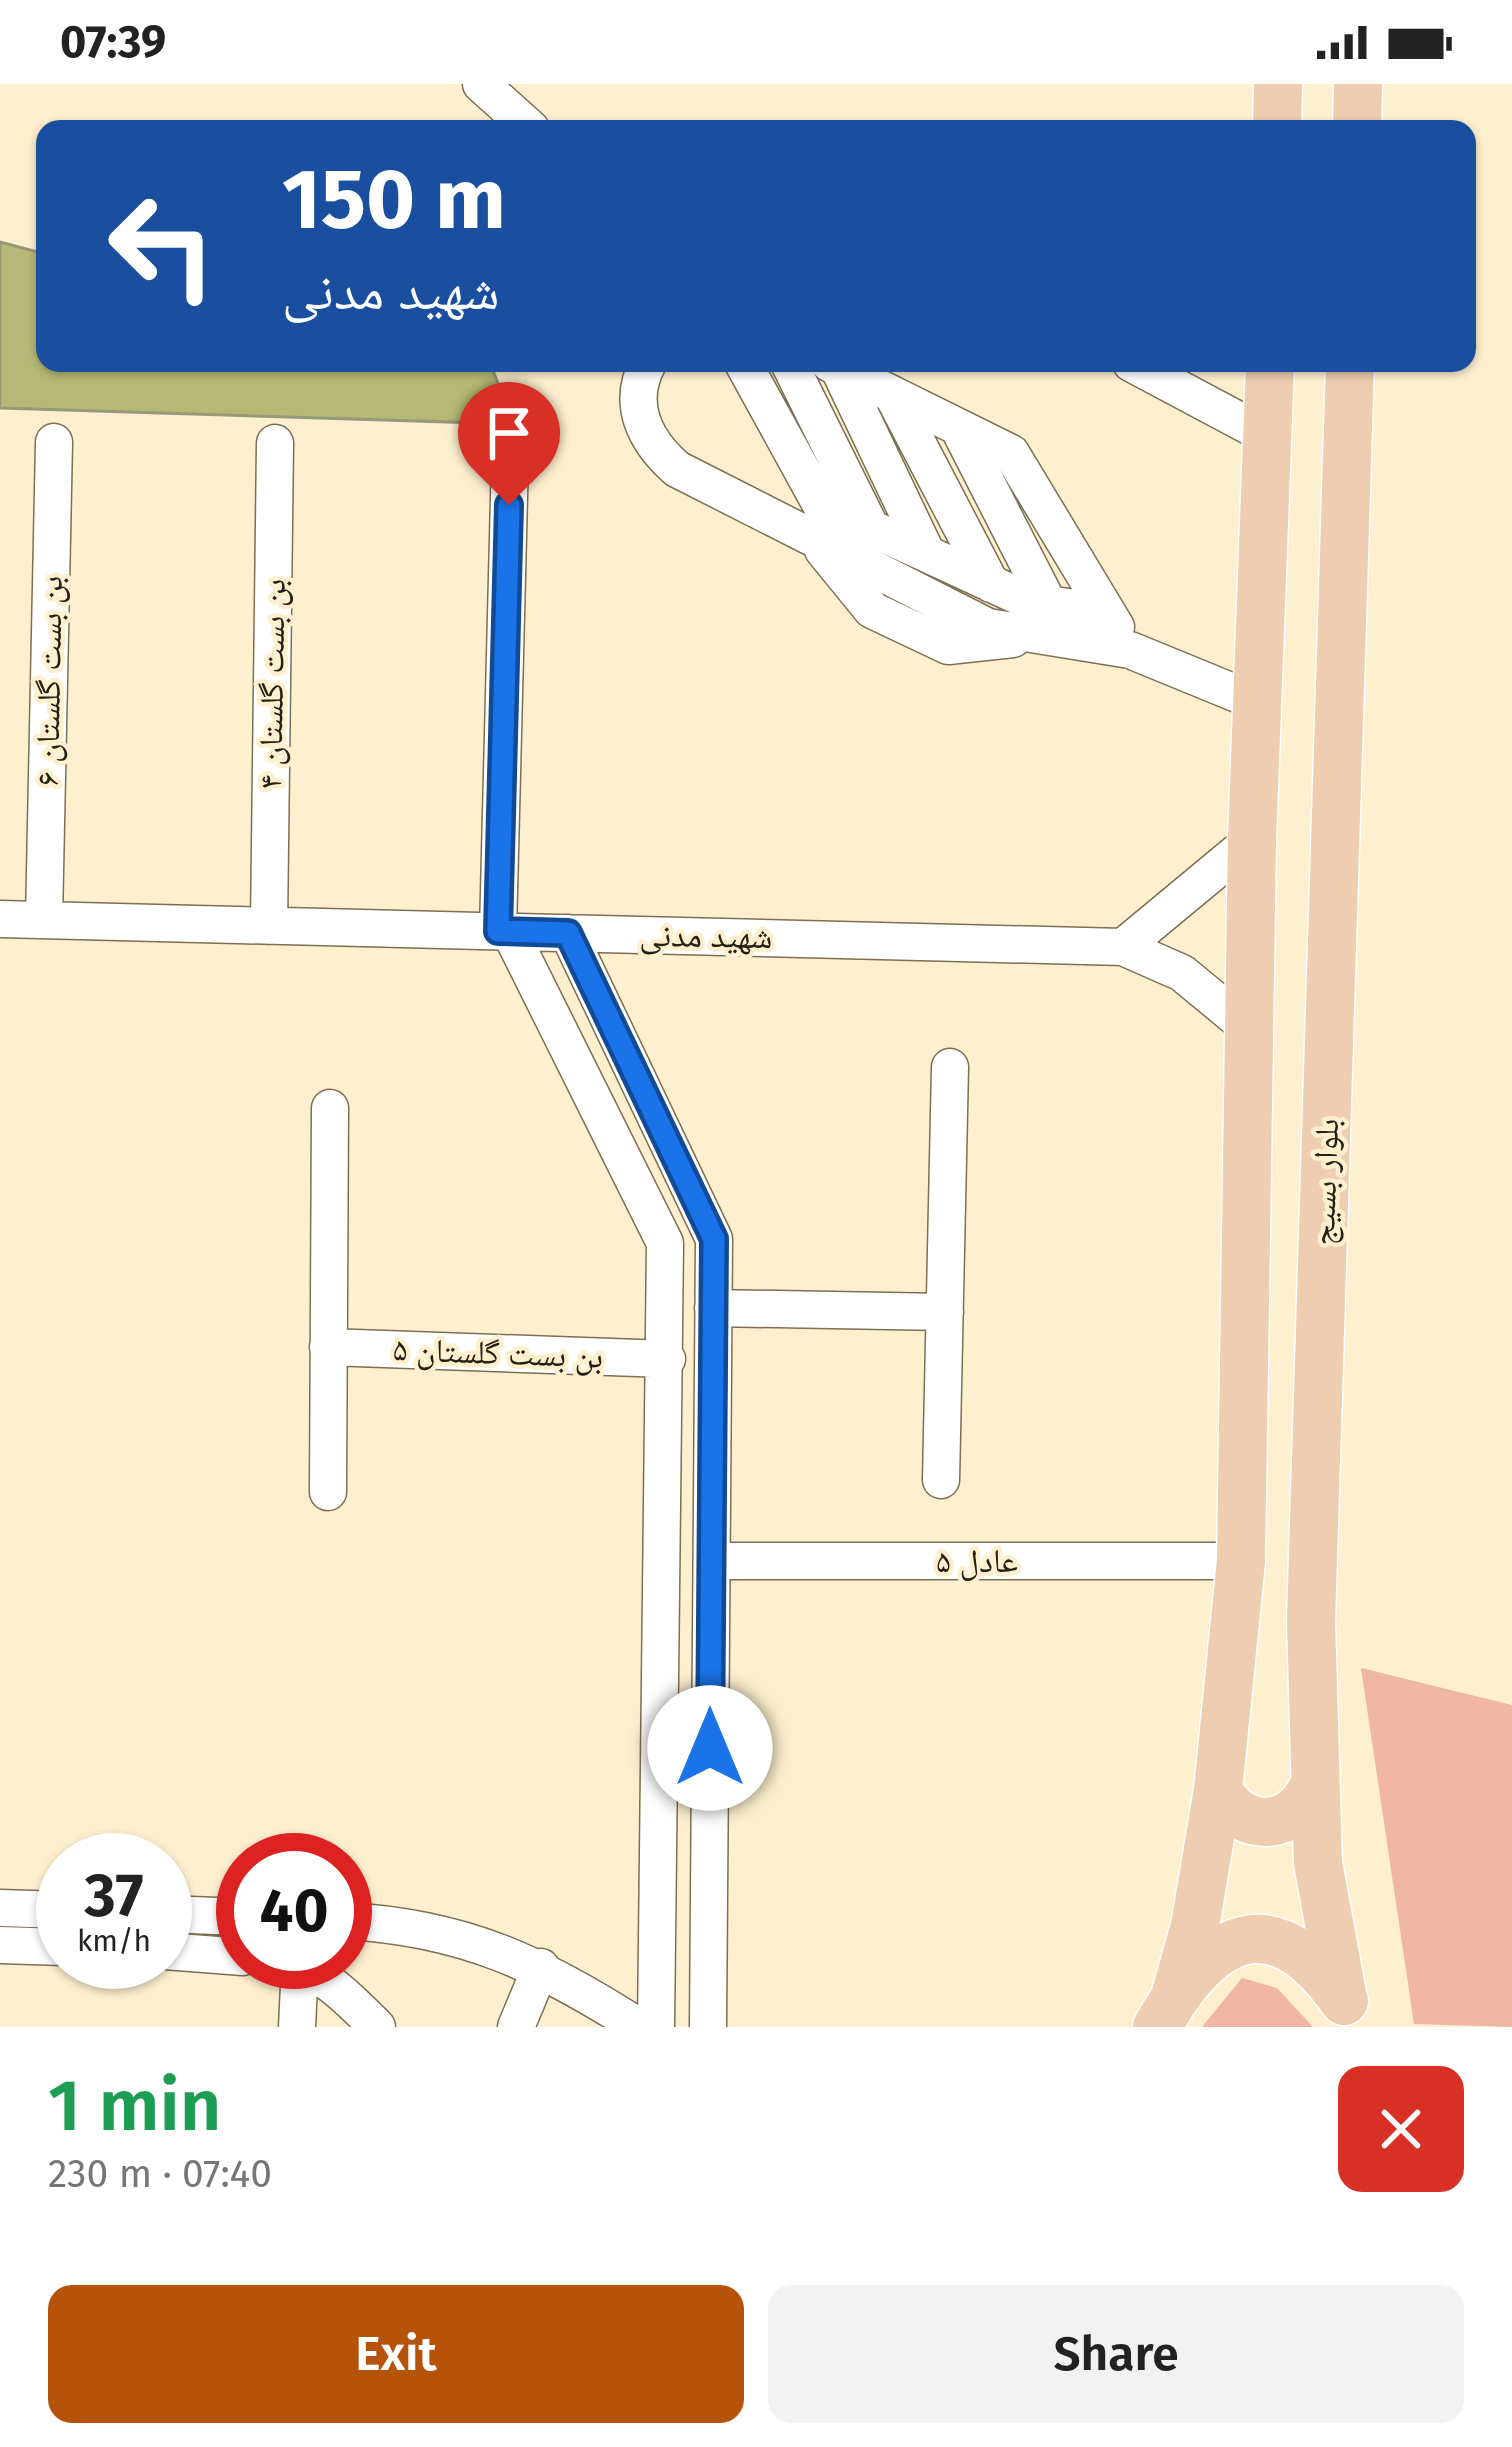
<!DOCTYPE html>
<html lang="en">
<head>
<meta charset="utf-8">
<style>
	:root { --surface:#fff; --page:#f2f2f2; --text:#222; --muted:#767676; --accent:#b45309 }
	body { margin:0; font-family:"Fira Sans","Noto Naskh Arabic",sans-serif; background:var(--page); color:var(--text); height:100vh; display:flex; flex-direction:column; font-size:45px; white-space:nowrap }
	* { box-sizing:border-box; margin:0 }
	p { font-size:39px; color:var(--muted) }
	.icon { flex:none; width:66px; height:66px; fill:none; stroke:currentColor; stroke-width:2; stroke-linecap:round; stroke-linejoin:round }
	.map { position:relative; height:1943px; overflow:hidden }
	.details { display:flex; flex-direction:column; background:var(--surface); flex:1 }
	.details>* { flex:none }
	.hud { position:absolute; left:36px; top:36px; width:1440px; height:252px; border-radius:24px; box-shadow:0 3px 9px #0004; background:#1a4fa0; color:#fff; overflow:hidden }
	.speed { position:absolute; left:36px; top:1749px; display:flex; gap:24px; font-size:60px; font-weight:700; text-align:center }
	.speed>* { display:grid; place-content:center; width:156px; height:156px; border-radius:50%; background:var(--surface); box-shadow:0 3px 9px #0004; line-height:1 }
	.speed small { font-size:30px; font-weight:400 }
	.speed .limit { border:18px solid #d22; background:#fff; color:#111 }
	.pin { position:absolute; display:grid; place-items:center; width:102px; height:102px; color:#fff; margin:-123px -51px; border-radius:50% 50% 50% 0; rotate:-45deg; box-shadow:0 0 12px #0007 }
	.pin .icon { rotate:45deg }
	.me { position:absolute; width:132px; margin:-66px; rotate:0deg; stroke-linejoin:round; filter:drop-shadow(0 0 9px #0008) }
	.turn { display:flex; align-items:center; gap:42px; height:252px; padding:0 48px; font-size:54px }
	.turn .icon { width:156px; height:156px; stroke-width:2.5 }
	.turn b { display:block; font-size:84px; line-height:102px }
	.round { display:grid; place-items:center; flex:none; width:126px; height:126px; border-radius:24px; background:var(--page) }
	.head { display:flex; align-items:center; justify-content:space-between; height:204px; padding:0 48px }
	h1 { font-size:72px; font-weight:600; line-height:90px; color:#1e9e55 }
	.primary-button { display:flex; gap:24px; margin-top:auto; padding:24px 48px }
	.primary-button a { flex:1; height:138px; border-radius:24px; background:var(--accent); color:#fff; font-size:48px; font-weight:600; line-height:138px; text-align:center }
	.primary-button a+a { background:var(--page); color:var(--text) }
	.status { display:flex; justify-content:space-between; align-items:center; height:84px; padding:0 60px; background:var(--surface); direction:ltr }
	.status svg { height:33px; fill:currentColor }
	.map>svg:first-child { display:block }
	.green { fill:#eeb6a3 }
	.building { fill:#b6b975; stroke:#979979; stroke-width:3 }
	.lines { fill:none; stroke-linecap:round; stroke-linejoin:round }
	.minor-casing { stroke:#7c6f52; stroke-width:39 }
	.major-casing { stroke:#fff; stroke-width:51 }
	.minor { stroke:#fff; stroke-width:36 }
	.major { stroke:#eecdb0; stroke-width:48 }
	.route-casing { stroke:#114b97; stroke-width:30 }
	.route { stroke:#1a73e8; stroke-width:21 }
	.labels { text-anchor:middle; dominant-baseline:central; stroke-width:9; stroke-linejoin:round; paint-order:stroke }
	.street-label { font-size:33px; fill:#262014; stroke:#fef0cf }
</style>
</head>
<body>
<div class="status"><b>07:39</b><svg viewBox="0 0 49 12"><path d="M0 12V9h3v3zM5 12V6h3v6zM10 12V3h3v9zM15 12V0h3v12zM26 1h20v11H26zM47 4h2v5h-2z"/></svg></div>
<div class="map">
<svg width="1512" height="1943" viewBox="0 0 1512 1943">
	<rect width="100%" height="100%" fill="#fef0cf"/>
	<!-- green -->
	<path class="green" d="M1361 1584 1512 1621V1943L1414 1940Z
		M1242 1894 1277 1904 1313 1943H1202Z"/>
	<!-- building -->
	<path class="building" d="M0 158 45 170V279H490L514 340 0 324Z"/>
	<g class="lines">
		<defs>
			<path id="minor" d="M481 0 531 45
				M648 279C626 320 645 357 677 385L988 543 1130 566 1257 618
				M743 279 821 421 1031 518 1107 528
				M789 279 871 444
				M829 279 1011 369 1116 543
				M1131 279 1268 352
				M838 283 927 470
				M892 310 991 500
				M958 343 1049 521
				M823 466 872 526 948 562 1013 555
				M0 835 1123 863 1182 889 1251 946
				M44 836 54 358
				M269 842 275 359
				M498 847 510 374
				M510 848 665 1159 656 1943
				M568 849 714 1155 708 1943
				M1123 863 1252 756
				M713 1224 945 1228
				M328 1263 667 1275
				M941 1396 950 983
				M328 1408 330 1024
				M712 1477H1241
				M0 1824 63 1826
				M165 1830 243 1833
				M345 1837C463 1843 541 1880 639 1943
				M0 1861 63 1863
				M165 1867 243 1873
				M280 1878C321 1884 349 1915 377 1943
				M297 1943 300 1881
				M516 1943 541 1883"/>
			<path id="major" d="M1277 45 1278 0
				M1357 45 1358 0
				M1218 1706C1243 1752 1296 1747 1315 1699
				M1176 1909 1195 1842 1218 1706 1241 1477 1252 756 1270 279
				M1343 1915 1318 1779 1311 1537 1350 279
				M1157 1943C1211 1848 1273 1816 1344 1917"/>
		</defs>
		<!-- minor casing -->
		<use href="#minor" class="minor-casing"/>
		<!-- major casing -->
		<use href="#major" class="major-casing"/>
		<!-- minor -->
		<use href="#minor" class="minor"/>
		<!-- major -->
		<use href="#major" class="major"/>
	</g>
	<g class="lines">
		<defs>
			<path id="route" d="M509 421 498 847 568 849 714 1155 710 1664"/>
		</defs>
		<!-- route casing -->
		<use href="#route" class="route-casing"/>
		<!-- route -->
		<use href="#route" class="route"/>
	</g>
	<g class="labels">
		<!-- street labels -->
		<g class="street-label">
			<text transform="translate(49 597) rotate(-89)">بن بست گلستان ۶</text>
			<text transform="translate(272 600) rotate(-89)">بن بست گلستان ۴</text>
			<text transform="translate(706 852) rotate(1)">شهید مدنی</text>
			<text transform="translate(1325 1098) rotate(-88)">بلوار بسیج</text>
			<text transform="translate(498 1269) rotate(2)">بن بست گلستان ۵</text>
			<text x="977" y="1477">عادل ۵</text>
		</g>
	</g>
</svg>
<div class="speed"><div>37<small>km/h</small></div><div class="limit">40</div></div>
<div class="pin" style="left:509px;top:421px;background:#d93025"><svg class="icon" aria-label="arrive" viewBox="0 0 24 24"><path d="M6 21V4h12l-3 4 3 4H6"/></svg></div>
<svg class="me" style="left:710px;top:1664px" viewBox="-20 -20 40 40"><circle r="19" fill="#fff"/><path d="M0-13L10 11 0 6-10 11z" fill="#1a73e8"/></svg>
<div class="hud">
<div class="turn"><svg class="icon" aria-label="left" viewBox="0 0 24 24"><path d="M17 20v-9H6M10 6l-5 5 5 5"/></svg><div><b>150 m</b>شهید مدنی</div></div>
</div>
</div>
<section class="details">
<div class="head"><div><h1>1 min</h1><p>230 m · 07:40</p></div><a class="round" style="background:#d93025;color:#fff"><svg class="icon" aria-label="close" viewBox="0 0 24 24"><path d="M6 6l12 12M18 6L6 18"/></svg></a></div>
<div class="primary-button"><a>Exit</a><a>Share</a></div>
</section>
</body>
</html>
